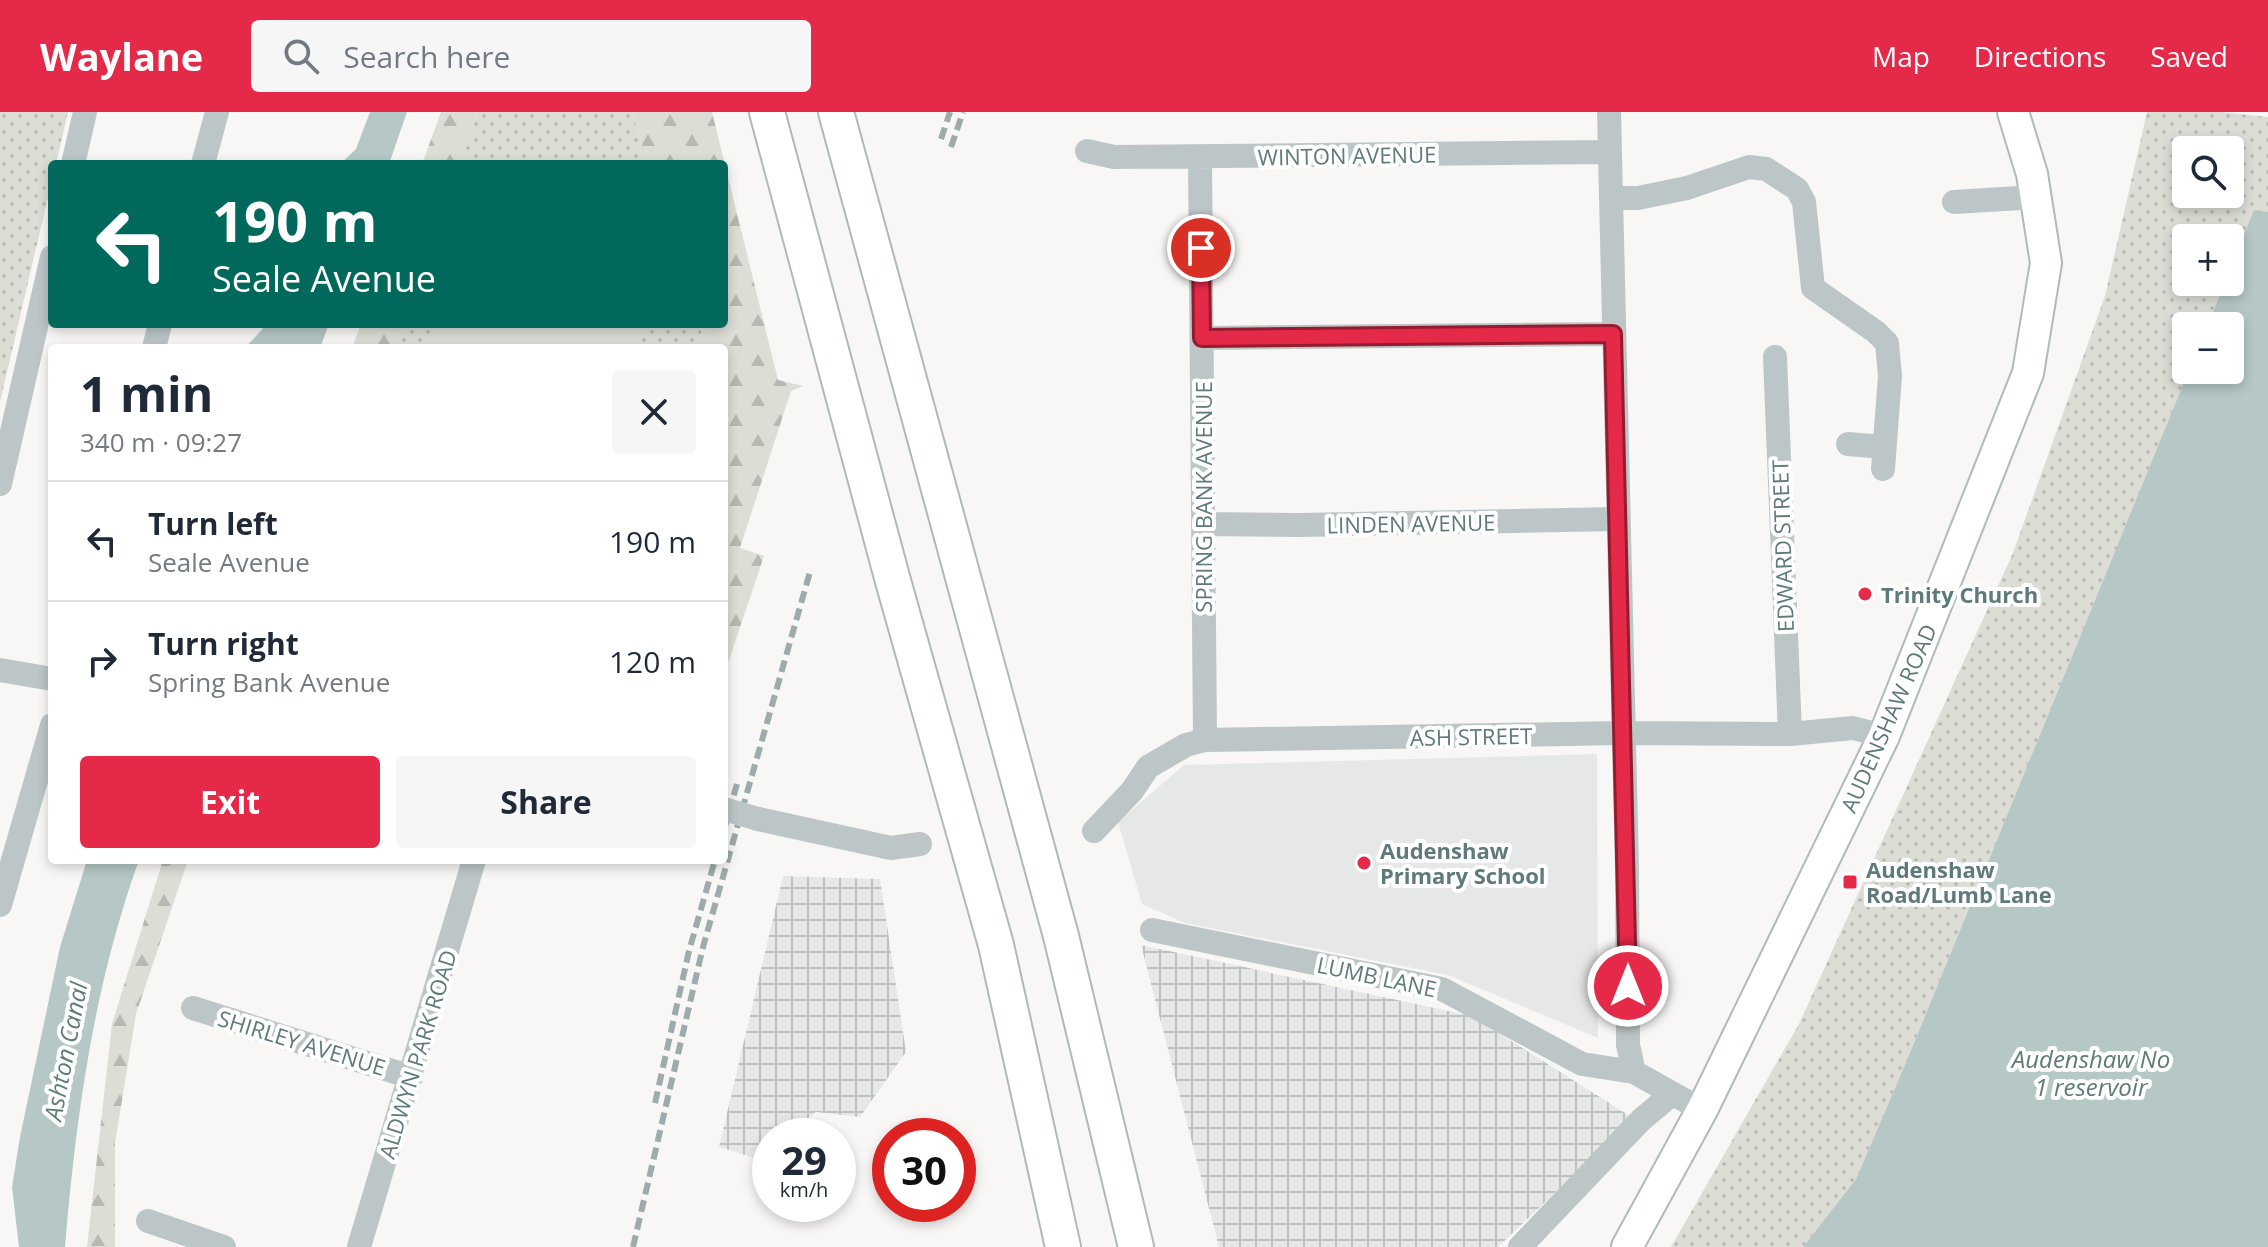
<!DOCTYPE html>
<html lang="en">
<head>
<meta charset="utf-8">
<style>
	:root { --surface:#fff; --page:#f6f6f7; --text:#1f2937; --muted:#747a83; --line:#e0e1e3; --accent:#e52949 }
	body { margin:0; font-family:"Open Sans",sans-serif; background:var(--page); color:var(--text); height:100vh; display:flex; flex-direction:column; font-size:30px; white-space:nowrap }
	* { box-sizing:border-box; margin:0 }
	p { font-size:26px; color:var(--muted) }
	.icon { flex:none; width:44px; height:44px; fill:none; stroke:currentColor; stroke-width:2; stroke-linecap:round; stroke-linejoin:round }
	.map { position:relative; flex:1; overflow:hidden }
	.details { position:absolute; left:48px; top:232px; width:680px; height:520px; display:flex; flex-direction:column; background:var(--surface); border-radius:8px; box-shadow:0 4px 12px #0003 }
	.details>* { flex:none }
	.guide { position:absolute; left:48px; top:48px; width:680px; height:168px; border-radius:8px; box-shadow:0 4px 12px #0003; background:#00695c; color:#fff; overflow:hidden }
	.buttons { position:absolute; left:2172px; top:24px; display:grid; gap:16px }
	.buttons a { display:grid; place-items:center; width:72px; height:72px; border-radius:8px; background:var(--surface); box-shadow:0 4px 12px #0003; font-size:40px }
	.speed { position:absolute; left:752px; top:1006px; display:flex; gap:16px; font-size:40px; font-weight:700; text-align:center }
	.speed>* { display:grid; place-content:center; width:104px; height:104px; border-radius:50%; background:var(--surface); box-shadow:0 4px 12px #0003; line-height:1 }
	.speed small { font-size:20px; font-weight:400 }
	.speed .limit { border:12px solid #d22; background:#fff; color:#111 }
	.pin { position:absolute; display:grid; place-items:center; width:68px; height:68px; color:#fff; margin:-34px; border:4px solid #fff; border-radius:50%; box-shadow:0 2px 8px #0007 }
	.me { position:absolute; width:88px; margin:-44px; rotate:0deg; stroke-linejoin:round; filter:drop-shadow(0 0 6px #0008) }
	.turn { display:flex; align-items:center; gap:28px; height:168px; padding:0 32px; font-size:36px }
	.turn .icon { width:104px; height:104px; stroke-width:2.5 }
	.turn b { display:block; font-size:56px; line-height:68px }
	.round { display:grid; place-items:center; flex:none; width:84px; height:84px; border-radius:8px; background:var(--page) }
	.overview { display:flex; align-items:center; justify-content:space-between; height:136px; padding:0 32px }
	h1 { font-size:48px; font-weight:700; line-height:60px }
	.action { display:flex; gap:16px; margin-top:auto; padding:16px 32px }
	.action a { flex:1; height:92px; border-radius:8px; background:var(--accent); color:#fff; font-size:32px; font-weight:700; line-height:92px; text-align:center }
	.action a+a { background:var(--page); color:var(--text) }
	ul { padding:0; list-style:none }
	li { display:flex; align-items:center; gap:24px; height:120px; padding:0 32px; border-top:2px solid var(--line) }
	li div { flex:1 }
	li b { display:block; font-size:30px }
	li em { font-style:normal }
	header { display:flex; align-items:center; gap:48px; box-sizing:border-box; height:112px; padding:0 40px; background:var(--accent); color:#fff }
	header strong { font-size:38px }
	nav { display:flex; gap:44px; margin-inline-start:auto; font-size:28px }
	.search { width:560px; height:72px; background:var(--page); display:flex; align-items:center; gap:20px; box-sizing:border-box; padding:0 28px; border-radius:8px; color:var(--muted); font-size:30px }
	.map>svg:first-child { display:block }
	.built { fill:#e6e8e7 }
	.industrial { fill:url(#industrial-grid) }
	.green { fill:url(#green-dots); fill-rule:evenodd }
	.forest { fill:url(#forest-firs) }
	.pitch { fill:#dcddd5 }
	.water { fill:#b5c8c5 }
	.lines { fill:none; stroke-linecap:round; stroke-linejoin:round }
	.major-casing { stroke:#b0babb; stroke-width:34 }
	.highway-casing { stroke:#b0b9b9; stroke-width:38 }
	.minor { stroke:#bcc6c6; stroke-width:24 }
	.major { stroke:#fff; stroke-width:30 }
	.highway { stroke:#fff; stroke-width:34 }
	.rail { stroke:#9cabab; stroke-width:6; stroke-dasharray:12 6; stroke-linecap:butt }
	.minor-bridge { stroke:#bcc6c6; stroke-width:24 }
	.route-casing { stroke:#951b2f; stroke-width:20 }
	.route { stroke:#e52949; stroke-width:14 }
	.poi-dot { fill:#e52949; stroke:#fff; stroke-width:3 }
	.labels { text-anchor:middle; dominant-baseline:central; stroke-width:8; stroke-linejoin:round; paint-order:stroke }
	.street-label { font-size:22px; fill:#5e7a7b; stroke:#fff }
	.poi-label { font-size:22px; font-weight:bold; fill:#5e7a7b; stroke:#fff; text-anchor:start }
	.water-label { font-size:24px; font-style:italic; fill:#5e7c77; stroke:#fff }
</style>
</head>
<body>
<header>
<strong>Waylane</strong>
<div class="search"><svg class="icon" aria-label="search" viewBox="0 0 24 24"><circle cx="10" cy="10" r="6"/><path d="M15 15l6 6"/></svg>Search here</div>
<nav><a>Map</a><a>Directions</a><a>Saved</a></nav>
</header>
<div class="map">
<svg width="2268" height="1135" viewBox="0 0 2268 1135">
	<defs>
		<pattern id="industrial-grid" width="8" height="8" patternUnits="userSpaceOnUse" patternTransform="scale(2)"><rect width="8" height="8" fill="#e6e8e7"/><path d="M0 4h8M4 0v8" fill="none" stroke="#bec1c0"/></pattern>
		<pattern id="green-dots" width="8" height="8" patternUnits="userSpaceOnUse" patternTransform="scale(2)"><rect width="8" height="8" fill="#dcddd5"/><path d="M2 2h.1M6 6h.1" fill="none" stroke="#b6b8b2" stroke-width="1.8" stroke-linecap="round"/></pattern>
		<pattern id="forest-firs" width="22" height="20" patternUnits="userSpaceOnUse" patternTransform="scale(2)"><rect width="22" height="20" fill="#dcddd5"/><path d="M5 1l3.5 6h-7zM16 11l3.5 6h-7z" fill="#b6b8b2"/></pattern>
	</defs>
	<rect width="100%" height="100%" fill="#f8f7f6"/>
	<!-- built -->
	<path class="built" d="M1597 642 1598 926 1448 863 1185 811 1142 792 1118 710 1184 653Z"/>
	<!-- industrial -->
	<path class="industrial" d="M783 764 880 767 906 940 860 1005 816 1000 784 1024H770V1035L755 1046 719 1035Z
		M1141 833 1472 904 1633 1006 1498 1135H1219Z"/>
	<!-- green -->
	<path class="green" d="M0 0H68L56 52H52V68L0 290Z
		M477 0H632L648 52H459Z
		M2147 0H2221L2268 5V100L2254 99 2230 158V126H2186V170H2225L2207 214H2186V258H2189L1907 948 1856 1067 1803 1135H1671L1799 912 2013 441 2105 184ZM2186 38H2230V82H2186Z
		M402 212H699L706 236H394Z"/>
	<!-- forest -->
	<path class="forest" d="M441 0H477L459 52H422Z
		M632 0H712L778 268 803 274 791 279 740 436 764 444 724 563V320L729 307 724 292V236H706L699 212H724V52H648Z
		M361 212H402L394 236H352Z
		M163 748H188L136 902 115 1031V1135H87L112 912Z"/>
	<!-- pitch -->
	<path class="pitch" d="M436 212H643L636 236H429Z"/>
	<!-- water -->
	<path class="water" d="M370 0H407L389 52H340L356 37Z
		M2254 98 2268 100V1135H1803L1856 1067 1907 948 2189 258H2230V214H2207L2225 170H2230V158Z
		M267 212H329L320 236H245Z
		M87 748H139C94 873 76 1003 65 1135H19L12 1075 20 1025 60 835Z"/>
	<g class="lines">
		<defs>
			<path id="major" d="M1627 1135 1702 998 1884 624 2028 261 2046 151 2032 62 2013 0"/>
			<path id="highway" d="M767 0 893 469 996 833 1063 1135
				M836 0 1061 824 1136 1135"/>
		</defs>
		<!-- major casing -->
		<use href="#major" class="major-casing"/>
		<!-- highway casing -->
		<use href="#highway" class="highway-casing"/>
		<!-- minor -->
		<path class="minor" d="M1609 0 1627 756 1628 933 1634 960 1702 998
			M1087 39 1114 45 1608 40
			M1200 45 1205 628
			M73 52 85 0
			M203 52 217 0
			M1612 86H1638L1687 76 1749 55 1766 57 1797 77 1804 90 1813 176 1876 220 1887 231 1890 264 1883 357
			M1954 90 2036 85
			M1202 226 1613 222
			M154 236 160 212
			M1775 245 1790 622
			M1848 332 1884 335
			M0 372 52 145
			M1204 412 1300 413 1617 407
			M0 558 52 567
			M758 707 891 736 920 732
			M1094 719 1132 679 1148 655 1186 633 1205 628 1622 621 1790 622 1853 616 1884 624
			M0 793 52 613
			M1152 818 1442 877 1582 952 1634 960
			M193 896 411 965
			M148 1109 224 1135
			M359 1135 474 748
			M1520 1135 1641 1008 1672 982"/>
		<!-- major -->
		<use href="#major" class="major"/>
		<!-- highway -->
		<use href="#highway" class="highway"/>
		<!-- rail -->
		<path class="rail" d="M941 27 950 0
			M951 35 963 0
			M724 718 737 672
			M655 991 689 839 715 748
			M633 1135 703 835 810 460"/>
		<!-- minor-bridge -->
		<path class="minor-bridge" d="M724 697 758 707"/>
	</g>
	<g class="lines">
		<defs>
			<path id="route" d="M1201 136 1202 226 1613 222 1628 874"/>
		</defs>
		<!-- route casing -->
		<use href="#route" class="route-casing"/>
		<!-- route -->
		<use href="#route" class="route"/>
	</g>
	<!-- markers -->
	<g class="poi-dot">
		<circle cx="1865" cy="482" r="8"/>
		<circle cx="1364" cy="751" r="8"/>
		<rect x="1842" y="762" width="16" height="16" rx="4"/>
	</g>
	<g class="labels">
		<!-- street labels -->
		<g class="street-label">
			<text transform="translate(1347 43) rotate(-1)">WINTON AVENUE</text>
			<text transform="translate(1203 385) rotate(-90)">SPRING BANK AVENUE</text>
			<text transform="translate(1411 411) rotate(-1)">LINDEN AVENUE</text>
			<text transform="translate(1782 434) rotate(-92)">EDWARD STREET</text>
			<text transform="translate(1888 606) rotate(-66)">AUDENSHAW ROAD</text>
			<text transform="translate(1471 624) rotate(-1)">ASH STREET</text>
			<text transform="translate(1377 864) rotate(12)">LUMB LANE</text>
			<text transform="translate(302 930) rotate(17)">SHIRLEY AVENUE</text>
			<text transform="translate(417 942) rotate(-73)">ALDWYN PARK ROAD</text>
		</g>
		<!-- poi labels -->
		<g class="poi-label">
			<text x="1881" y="482">Trinity Church</text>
			<text x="1380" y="738">Audenshaw<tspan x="1380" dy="25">Primary School</tspan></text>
			<text x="1866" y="757">Audenshaw<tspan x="1866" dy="25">Road/Lumb Lane</tspan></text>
		</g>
		<!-- water labels -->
		<g class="water-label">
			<text transform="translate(65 939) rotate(-79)">Ashton Canal</text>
			<text x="2091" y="946">Audenshaw No<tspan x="2091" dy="28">1 reservoir</tspan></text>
		</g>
	</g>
</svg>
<div class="buttons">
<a><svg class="icon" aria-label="search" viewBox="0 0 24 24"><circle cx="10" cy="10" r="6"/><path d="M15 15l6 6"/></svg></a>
<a>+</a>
<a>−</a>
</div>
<div class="speed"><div>29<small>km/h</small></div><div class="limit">30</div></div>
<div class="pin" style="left:1201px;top:136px;background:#d93025"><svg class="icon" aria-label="arrive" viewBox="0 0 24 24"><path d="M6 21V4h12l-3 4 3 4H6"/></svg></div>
<svg class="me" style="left:1628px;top:874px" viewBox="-20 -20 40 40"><circle r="17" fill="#e52949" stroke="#fff" stroke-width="3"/><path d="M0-11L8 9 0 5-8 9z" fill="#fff"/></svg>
<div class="guide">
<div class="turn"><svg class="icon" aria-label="left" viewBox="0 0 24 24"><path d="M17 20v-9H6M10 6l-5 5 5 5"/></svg><div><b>190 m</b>Seale Avenue</div></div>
</div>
<section class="details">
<div class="overview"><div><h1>1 min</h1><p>340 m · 09:27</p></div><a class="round"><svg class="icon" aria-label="close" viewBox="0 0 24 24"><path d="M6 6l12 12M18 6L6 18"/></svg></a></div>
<ul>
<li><svg class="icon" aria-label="left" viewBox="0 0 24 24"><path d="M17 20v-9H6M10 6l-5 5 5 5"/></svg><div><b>Turn left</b><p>Seale Avenue</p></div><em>190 m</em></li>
<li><svg class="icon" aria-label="right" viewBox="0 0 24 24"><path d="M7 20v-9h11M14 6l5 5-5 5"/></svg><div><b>Turn right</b><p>Spring Bank Avenue</p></div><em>120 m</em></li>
</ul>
<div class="action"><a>Exit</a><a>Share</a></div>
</section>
</div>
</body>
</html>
